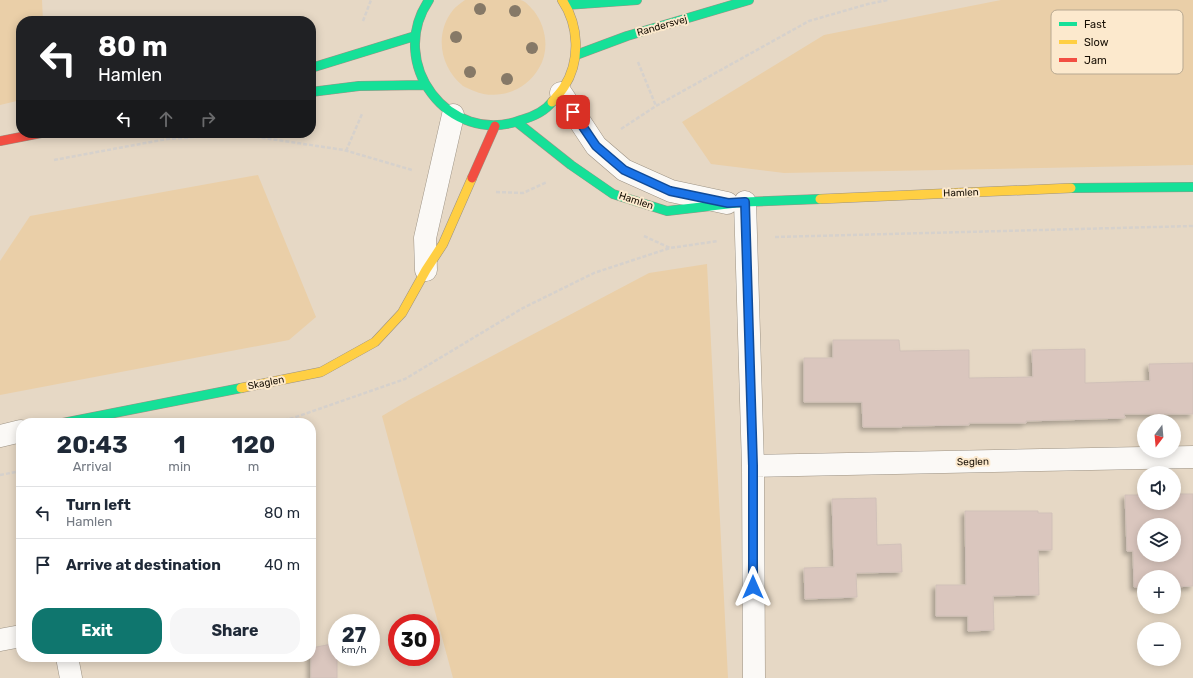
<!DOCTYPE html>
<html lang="en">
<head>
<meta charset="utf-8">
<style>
	:root { --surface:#fff; --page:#f6f6f7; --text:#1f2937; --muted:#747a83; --line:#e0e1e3; --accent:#0f766e }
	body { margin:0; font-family:Rubik,sans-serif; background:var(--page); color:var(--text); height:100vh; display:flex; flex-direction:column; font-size:15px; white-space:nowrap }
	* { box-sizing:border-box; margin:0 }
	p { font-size:13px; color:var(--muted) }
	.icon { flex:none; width:22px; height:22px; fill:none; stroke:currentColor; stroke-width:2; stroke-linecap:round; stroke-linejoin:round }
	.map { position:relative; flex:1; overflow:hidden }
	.panel { position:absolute; left:16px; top:418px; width:300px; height:244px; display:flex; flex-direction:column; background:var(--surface); border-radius:16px; box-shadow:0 2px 10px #0003 }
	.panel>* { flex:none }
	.banner { position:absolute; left:16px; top:16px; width:300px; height:122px; border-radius:16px; box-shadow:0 2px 10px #0003; background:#202124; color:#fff; overflow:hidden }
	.needle { width:26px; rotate:196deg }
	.controls { position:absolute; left:1137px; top:414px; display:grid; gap:8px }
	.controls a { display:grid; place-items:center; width:44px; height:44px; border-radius:50%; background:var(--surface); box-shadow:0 2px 10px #0003; font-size:20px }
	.speed { position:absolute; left:328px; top:614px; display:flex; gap:8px; font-size:20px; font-weight:700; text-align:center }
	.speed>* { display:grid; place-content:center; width:52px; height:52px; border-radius:50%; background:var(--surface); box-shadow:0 2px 10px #0003; line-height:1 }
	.speed small { font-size:10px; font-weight:400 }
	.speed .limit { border:6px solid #d22; background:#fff; color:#111 }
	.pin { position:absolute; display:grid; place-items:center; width:34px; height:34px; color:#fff; margin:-17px; border-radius:8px; box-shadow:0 2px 6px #0006 }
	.me { position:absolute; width:44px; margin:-22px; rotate:0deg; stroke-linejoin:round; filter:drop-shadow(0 0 3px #0008) }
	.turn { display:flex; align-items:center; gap:14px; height:84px; padding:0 16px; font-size:18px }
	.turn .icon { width:52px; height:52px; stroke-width:2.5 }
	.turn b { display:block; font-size:28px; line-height:34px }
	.lanes { display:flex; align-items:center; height:38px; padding:0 16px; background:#0003; justify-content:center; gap:20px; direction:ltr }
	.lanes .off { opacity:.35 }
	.eta { display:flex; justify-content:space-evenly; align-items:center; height:68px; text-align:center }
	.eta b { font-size:24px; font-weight:700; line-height:28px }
	.primary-button { display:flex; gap:8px; margin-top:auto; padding:8px 16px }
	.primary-button a { flex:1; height:46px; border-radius:16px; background:var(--accent); color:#fff; font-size:16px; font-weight:700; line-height:46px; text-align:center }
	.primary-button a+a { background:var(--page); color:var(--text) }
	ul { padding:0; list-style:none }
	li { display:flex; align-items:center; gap:12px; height:52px; padding:0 16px; border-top:1px solid var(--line) }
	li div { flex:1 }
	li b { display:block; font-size:15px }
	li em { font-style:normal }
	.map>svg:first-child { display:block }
	.green { fill:#eacfa8 }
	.building { fill:#dac6be; stroke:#d1c1b9; fill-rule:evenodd; filter:url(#shadow) }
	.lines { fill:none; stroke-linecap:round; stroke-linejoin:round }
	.street-casing { stroke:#9c9284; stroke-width:23 }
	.fast-casing { stroke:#9c9284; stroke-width:10 }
	.slow-casing { stroke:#9c9284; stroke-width:10 }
	.jam-casing { stroke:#9c9284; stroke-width:10 }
	.path { stroke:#d6d1cc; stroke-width:2.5; stroke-dasharray:4 2; stroke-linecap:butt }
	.street { stroke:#fbf9f6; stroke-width:22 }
	.fast { stroke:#16e098; stroke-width:9 }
	.slow { stroke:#ffcf43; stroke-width:9 }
	.jam { stroke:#f24e42; stroke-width:9 }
	.tree { fill:#867967 }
	.route-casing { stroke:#114b97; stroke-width:10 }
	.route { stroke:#1a73e8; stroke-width:7 }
	.labels { text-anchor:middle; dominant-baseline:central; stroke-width:4; stroke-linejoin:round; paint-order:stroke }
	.street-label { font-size:10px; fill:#170f04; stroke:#fce9cd }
	.key { fill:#fce9cd; stroke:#b7a891; stroke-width:1 }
	.key-label { font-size:11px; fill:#170f04 }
</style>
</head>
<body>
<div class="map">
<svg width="1193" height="678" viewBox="0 0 1193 678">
	<defs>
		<filter id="shadow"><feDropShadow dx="-3.5" dy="3.5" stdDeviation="2" flood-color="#0004"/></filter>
	</defs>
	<rect width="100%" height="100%" fill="#e6d8c5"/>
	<!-- green -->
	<path class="green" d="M0 0H42L43 21H21V100L0 105Z
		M465 0C477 0 489 0 501 0 507 0 514 0 520 0 526 1 530 7 534 11 546 27 550 50 539 68 526 91 498 101 474 91 470 89 466 88 463 86 440 67 434 34 453 10 456 6 461 3 465 0Z
		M1001 0H1193V165L784 173 711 164 682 122 824 35Z
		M258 175 316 317 289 340 0 395V261L30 216Z
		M707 264 728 678H453L382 416 409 400 649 273Z"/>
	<!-- building -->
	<path class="building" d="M833 340H899L900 351 969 350V378L1033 377 1032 350 1085 349V383L1150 381 1149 364 1193 363V414H1124L1125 418 1026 421V423H969V425L902 426V427H863L862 402H804V358H833Z
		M1174 494H1193V586L1174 587V577H1144V587H1134L1133 551H1127L1125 495H1144V503H1174ZM1144 525H1174V555H1144Z
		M876 498 877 545 901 544 902 572 856 573 857 597 805 599 804 568 834 567 832 499Z
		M965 511H1038V513H1052V550H1038L1039 595 993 596 994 630 968 631V616H936V585H966Z
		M337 643V678H311V648Z"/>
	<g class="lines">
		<defs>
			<path id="street" d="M561 93 596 146 624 170 671 191 727 203
				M745 202 753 466 754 678
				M426 270 425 238 453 115
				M0 436 21 431
				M753 466 1193 457
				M0 640 21 636
				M67 657 71 678"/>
			<path id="fast" d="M429 0C386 63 449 147 521 120 532 117 545 111 552 102
				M566 5 637 0
				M576 55 627 36 749 0
				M311 68 415 36
				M311 92 359 86 425 85
				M518 123 571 165 613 194 667 211 745 202 820 199
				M1071 188 1193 187
				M63 423 241 388"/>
			<path id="slow" d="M552 102C556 97 561 92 564 87 581 61 579 25 562 0
				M820 199 1071 188
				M241 388 321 372 375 342 402 313 426 270 443 244 472 178"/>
			<path id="jam" d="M0 141 41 133
				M472 178 495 126"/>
		</defs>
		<!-- street casing -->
		<use href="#street" class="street-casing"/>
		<!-- fast casing -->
		<use href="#fast" class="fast-casing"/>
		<!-- slow casing -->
		<use href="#slow" class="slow-casing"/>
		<!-- jam casing -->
		<use href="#jam" class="jam-casing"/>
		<!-- path -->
		<path class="path" d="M363 21 371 0
			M638 62 656 106
			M621 129 656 106 809 21 868 4 888 0
			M346 151 362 114
			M54 160 167 139 237 134 344 150 412 170
			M496 192 523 193 547 182
			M644 236 670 248
			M775 237 1193 226
			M266 423 293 418 405 379 523 308 594 273 670 248 718 241
			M0 475 21 471"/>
		<!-- street -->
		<use href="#street" class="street"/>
		<!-- fast -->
		<use href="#fast" class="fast"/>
		<!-- slow -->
		<use href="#slow" class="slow"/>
		<!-- jam -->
		<use href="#jam" class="jam"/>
	</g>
	<!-- trees -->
	<g class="tree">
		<circle cx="480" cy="9" r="6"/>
		<circle cx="515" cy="11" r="6"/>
		<circle cx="456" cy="37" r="6"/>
		<circle cx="532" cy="48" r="6"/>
		<circle cx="470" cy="72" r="6"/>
		<circle cx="507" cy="79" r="6"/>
	</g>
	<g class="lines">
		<defs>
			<path id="route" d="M573 112 596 146 624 170 670 191 728 203 745 202 753 466V587"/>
		</defs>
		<!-- route casing -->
		<use href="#route" class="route-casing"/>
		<!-- route -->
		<use href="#route" class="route"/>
	</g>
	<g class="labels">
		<!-- street labels -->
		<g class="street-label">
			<text transform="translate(662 26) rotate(-16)">Randersvej</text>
			<text transform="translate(961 193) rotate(-2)">Hamlen</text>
			<text transform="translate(636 201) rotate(18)">Hamlen</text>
			<text transform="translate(266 383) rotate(-11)">Skaglen</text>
			<text transform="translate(973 462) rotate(-1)">Seglen</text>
		</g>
	</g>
	<!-- legend -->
	<rect x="1051" y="10" width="132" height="64" rx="6" class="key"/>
	<rect x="1059" y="22" width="18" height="4" fill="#16e098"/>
	<rect x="1059" y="40" width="18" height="4" fill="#ffcf43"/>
	<rect x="1059" y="58" width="18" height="4" fill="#f24e42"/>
	<g class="key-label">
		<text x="1084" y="28">Fast</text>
		<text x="1084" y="46">Slow</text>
		<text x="1084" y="64">Jam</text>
	</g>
</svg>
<div class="controls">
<a><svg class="needle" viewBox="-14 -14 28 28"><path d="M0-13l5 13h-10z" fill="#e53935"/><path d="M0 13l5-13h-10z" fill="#747a83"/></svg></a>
<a><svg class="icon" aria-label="sound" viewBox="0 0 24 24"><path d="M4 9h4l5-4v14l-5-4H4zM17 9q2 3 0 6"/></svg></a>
<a><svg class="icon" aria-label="layers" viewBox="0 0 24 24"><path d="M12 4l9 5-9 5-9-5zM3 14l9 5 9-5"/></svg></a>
<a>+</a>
<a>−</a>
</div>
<div class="speed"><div>27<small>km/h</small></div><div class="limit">30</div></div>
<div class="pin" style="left:573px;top:112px;background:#d93025"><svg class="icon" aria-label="arrive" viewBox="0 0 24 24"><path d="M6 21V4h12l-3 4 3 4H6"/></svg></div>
<svg class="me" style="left:753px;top:587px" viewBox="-20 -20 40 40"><path d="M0-17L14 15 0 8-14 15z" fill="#1a73e8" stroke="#fff" stroke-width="4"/></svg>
<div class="banner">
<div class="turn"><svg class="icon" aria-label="left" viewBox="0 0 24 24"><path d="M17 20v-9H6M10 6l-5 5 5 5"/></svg><div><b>80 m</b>Hamlen</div></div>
<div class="lanes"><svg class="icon" aria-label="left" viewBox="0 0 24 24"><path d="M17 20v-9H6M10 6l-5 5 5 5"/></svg><svg class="icon off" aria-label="ahead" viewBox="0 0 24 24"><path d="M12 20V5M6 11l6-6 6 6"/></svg><svg class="icon off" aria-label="right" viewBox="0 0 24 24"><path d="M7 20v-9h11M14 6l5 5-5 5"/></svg></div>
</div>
<section class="panel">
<div class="eta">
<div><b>20:43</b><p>Arrival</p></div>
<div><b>1</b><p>min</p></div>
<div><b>120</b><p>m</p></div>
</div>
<ul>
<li><svg class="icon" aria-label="left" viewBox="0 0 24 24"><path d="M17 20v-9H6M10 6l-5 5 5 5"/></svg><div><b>Turn left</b><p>Hamlen</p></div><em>80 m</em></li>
<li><svg class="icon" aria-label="arrive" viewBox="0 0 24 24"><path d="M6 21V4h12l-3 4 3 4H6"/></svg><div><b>Arrive at destination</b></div><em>40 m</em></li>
</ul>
<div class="primary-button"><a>Exit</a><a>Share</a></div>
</section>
</div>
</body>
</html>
